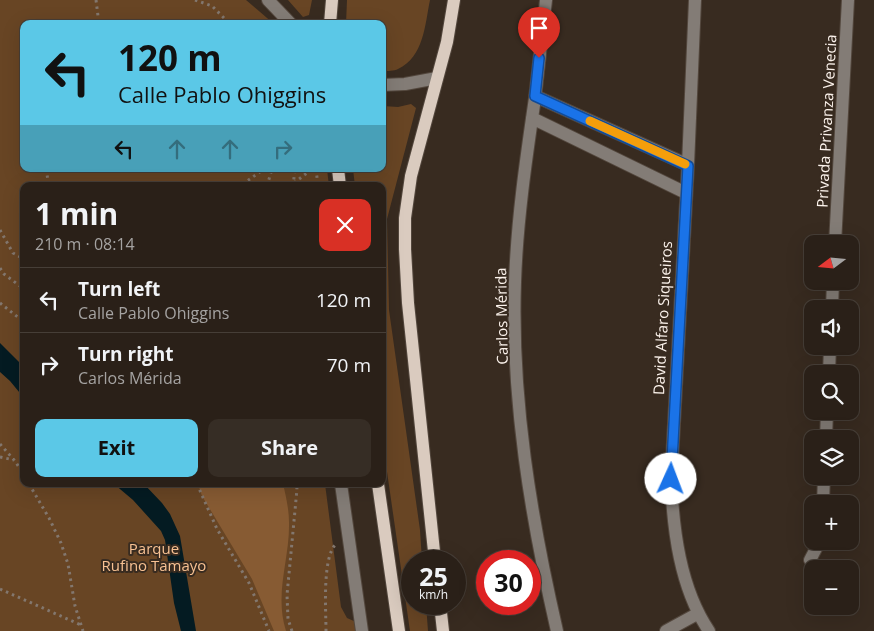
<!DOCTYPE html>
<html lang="en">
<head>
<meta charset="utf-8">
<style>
	:root { --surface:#2a2018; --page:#362d25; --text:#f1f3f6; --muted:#a5a3a2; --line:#463e37; --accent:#5bc8e7 }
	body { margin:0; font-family:"Open Sans",sans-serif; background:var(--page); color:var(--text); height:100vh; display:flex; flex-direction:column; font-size:19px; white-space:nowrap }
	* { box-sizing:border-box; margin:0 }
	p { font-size:16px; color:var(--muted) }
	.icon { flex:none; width:28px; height:28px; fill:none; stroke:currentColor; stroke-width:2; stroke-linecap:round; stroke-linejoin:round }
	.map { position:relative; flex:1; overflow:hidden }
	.side { position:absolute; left:20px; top:182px; width:366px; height:305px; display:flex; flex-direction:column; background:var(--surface); border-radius:10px; box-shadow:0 5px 20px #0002,0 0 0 1px var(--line) }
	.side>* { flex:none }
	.guide { position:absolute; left:20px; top:20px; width:366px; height:152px; border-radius:10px; box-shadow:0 5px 20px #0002,0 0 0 1px var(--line); background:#5bc8e7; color:#111; overflow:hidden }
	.needle { width:32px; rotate:254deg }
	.controls { position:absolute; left:804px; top:235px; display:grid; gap:10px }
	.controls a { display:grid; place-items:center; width:55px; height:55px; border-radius:10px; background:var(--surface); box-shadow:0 5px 20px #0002,0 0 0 1px var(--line); font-size:25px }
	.speed { position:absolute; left:401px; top:550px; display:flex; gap:10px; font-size:25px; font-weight:700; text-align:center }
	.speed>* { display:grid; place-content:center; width:65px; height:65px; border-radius:50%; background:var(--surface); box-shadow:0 5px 20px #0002,0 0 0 1px var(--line); line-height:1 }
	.speed small { font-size:12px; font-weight:400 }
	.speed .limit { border:8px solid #d22; background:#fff; color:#111 }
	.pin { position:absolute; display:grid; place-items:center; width:42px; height:42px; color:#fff; margin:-51px -21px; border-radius:50% 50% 50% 0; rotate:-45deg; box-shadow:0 0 5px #0007 }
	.pin .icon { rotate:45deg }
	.me { position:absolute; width:55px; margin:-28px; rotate:2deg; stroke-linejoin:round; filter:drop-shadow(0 0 4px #0008) }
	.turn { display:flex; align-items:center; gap:18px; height:105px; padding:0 15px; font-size:22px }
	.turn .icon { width:65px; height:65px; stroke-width:2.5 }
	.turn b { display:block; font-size:35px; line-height:42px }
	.lanes { display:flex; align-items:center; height:48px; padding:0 15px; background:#0003; justify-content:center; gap:25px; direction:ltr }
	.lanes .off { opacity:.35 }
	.round { display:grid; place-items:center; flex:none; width:52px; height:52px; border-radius:10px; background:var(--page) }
	.overview { display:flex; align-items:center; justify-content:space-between; height:85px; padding:0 15px }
	h1 { font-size:30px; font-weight:700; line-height:38px }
	.primary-button { display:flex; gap:10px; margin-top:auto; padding:10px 15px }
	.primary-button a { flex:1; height:58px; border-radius:10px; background:var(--accent); color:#111; font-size:20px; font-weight:700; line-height:58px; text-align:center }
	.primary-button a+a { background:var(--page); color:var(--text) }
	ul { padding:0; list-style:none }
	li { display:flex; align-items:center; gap:15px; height:65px; padding:0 15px; border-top:1px solid var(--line) }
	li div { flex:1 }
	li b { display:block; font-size:19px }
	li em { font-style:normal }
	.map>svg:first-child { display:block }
	.green { fill:#684524 }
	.forest { fill:#875b33 }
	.water { fill:#041b22 }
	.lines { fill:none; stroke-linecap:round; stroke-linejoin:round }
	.minor-casing { stroke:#53473d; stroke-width:14 }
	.major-casing { stroke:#53473d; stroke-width:14 }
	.path { stroke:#83776e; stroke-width:3; stroke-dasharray:2.5 4; stroke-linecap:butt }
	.minor { stroke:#837c76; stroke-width:12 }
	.major { stroke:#dacbbf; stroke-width:12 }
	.route-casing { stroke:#114b97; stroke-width:12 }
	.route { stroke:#1a73e8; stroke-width:9 }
	.slow { stroke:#f59e0b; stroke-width:9 }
	.labels { text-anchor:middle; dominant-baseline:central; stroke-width:4; stroke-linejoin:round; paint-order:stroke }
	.street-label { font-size:15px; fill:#fcf3ec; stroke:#382b20 }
	.park-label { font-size:15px; fill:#f8c192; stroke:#382b20 }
</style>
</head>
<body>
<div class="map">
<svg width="874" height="631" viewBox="0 0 874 631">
	<rect width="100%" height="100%" fill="#382b20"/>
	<!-- green -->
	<path class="green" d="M0 0H246L274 24H24V169H327L329 186H24V484H325L341 607 347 618 356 622 357 631H0Z
		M288 0H312L309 15 303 17Z
		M347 0H430C425 24 424 57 398 69 394 71 387 71 383 71L382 24H346Z
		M411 104 416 108 387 219 389 310 420 530 422 561H412V604H426L428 631H410L382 437V186H355L353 169H382L383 106 398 107Z"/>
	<!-- forest -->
	<path class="forest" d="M198 484H283C286 496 289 510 289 522 290 559 274 593 286 631H274L252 579 202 496Z"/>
	<!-- water -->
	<path class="water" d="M0 343 24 367V398L10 381 0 372Z
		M114 484H144L162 503 170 514 180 536 196 631H181L174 603 165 540 161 531 133 500Z"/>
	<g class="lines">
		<defs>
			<path id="minor" d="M268 0 291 24
				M546 0C542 33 539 65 535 98 526 159 517 221 515 282 511 399 531 518 557 631
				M695 0 688 165 671 479C673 530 680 588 709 631
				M382 85 405 84 437 78
				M535 96 688 165
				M532 118 686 193
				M835 244 848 0
				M832 309 833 281
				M829 374 830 346
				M826 439 827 411
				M341 484 362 631
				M823 504 824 476
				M810 560 820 541
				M666 631 697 614"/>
			<path id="major" d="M330 24 332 0
				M338 169 340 186
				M378 484 399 631
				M435 561 408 303 405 249V218L411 176 447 42 454 0
				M440 604 443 631"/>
		</defs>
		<!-- minor casing -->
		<use href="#minor" class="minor-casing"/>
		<!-- major casing -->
		<use href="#major" class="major-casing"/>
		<!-- path -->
		<path class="path" d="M96 0 99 24
			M195 0 212 6 230 24
			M24 109 22 115 24 120
			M24 148 21 149 24 157
			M46 169 49 186
			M316 169 318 186
			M294 183 312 169
			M245 186 247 181 264 169
			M267 186 272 169
			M293 186 295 169
			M0 230 13 253 24 259
			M0 268 4 274 24 289
			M0 303 24 322
			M0 444 15 461 24 475
			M0 457 14 460
			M29 484 49 518 61 543 68 564 75 606 83 631
			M197 484 217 529 249 583 269 631
			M0 589 81 625
			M292 631 288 619 287 595 297 489 296 484
			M326 631C326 611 322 557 336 544"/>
		<!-- minor -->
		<use href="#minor" class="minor"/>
		<!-- major -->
		<use href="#major" class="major"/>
	</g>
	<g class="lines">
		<defs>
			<path id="route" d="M539 58 535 96 688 166 671 479"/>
		</defs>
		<!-- route casing -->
		<use href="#route" class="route-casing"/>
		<!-- route -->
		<use href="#route" class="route"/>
		<!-- slow -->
		<path class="slow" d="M590 121 685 164"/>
	</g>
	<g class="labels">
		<!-- street labels -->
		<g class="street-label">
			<text transform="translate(826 121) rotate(-87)">Privada Privanza Venecia</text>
			<text transform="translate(501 316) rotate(-91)">Carlos Mérida</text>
			<text transform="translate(662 318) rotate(-87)">David Alfaro Siqueiros</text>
		</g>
		<!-- park labels -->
		<g class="park-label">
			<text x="154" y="548">Parque<tspan x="154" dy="17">Rufino Tamayo</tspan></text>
		</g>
	</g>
</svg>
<div class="controls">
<a><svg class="needle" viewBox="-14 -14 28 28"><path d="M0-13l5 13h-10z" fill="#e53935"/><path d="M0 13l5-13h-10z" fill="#a5a3a2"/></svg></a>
<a><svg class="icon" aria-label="sound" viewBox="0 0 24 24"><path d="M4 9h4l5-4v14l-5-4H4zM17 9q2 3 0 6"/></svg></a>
<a><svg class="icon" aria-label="search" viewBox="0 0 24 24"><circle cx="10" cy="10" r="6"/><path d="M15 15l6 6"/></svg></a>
<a><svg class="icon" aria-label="layers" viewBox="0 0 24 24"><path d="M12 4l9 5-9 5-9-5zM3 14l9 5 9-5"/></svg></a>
<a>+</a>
<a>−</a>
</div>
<div class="speed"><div>25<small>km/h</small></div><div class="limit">30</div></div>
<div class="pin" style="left:539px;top:58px;background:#d93025"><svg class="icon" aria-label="arrive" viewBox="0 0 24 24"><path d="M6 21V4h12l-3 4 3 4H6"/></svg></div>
<svg class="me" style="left:671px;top:479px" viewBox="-20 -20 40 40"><circle r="19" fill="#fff"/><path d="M0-13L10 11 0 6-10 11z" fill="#1a73e8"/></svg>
<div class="guide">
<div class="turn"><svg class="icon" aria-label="left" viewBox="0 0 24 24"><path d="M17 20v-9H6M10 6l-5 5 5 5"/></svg><div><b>120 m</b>Calle Pablo Ohiggins</div></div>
<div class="lanes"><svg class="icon" aria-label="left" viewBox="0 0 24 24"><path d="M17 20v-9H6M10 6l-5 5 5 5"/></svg><svg class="icon off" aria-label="ahead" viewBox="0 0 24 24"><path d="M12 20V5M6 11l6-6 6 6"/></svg><svg class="icon off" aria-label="ahead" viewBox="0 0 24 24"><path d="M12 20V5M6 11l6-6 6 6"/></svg><svg class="icon off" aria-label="right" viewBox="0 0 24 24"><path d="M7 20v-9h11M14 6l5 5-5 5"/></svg></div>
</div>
<section class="side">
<div class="overview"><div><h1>1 min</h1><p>210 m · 08:14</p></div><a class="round" style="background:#d93025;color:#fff"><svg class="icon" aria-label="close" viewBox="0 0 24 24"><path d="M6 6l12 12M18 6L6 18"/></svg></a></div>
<ul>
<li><svg class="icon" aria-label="left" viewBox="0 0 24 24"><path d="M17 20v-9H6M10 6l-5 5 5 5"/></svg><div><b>Turn left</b><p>Calle Pablo Ohiggins</p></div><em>120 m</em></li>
<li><svg class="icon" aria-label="right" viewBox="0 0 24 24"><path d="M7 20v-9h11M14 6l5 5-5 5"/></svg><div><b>Turn right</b><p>Carlos Mérida</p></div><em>70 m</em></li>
</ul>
<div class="primary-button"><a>Exit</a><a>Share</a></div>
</section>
</div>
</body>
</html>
